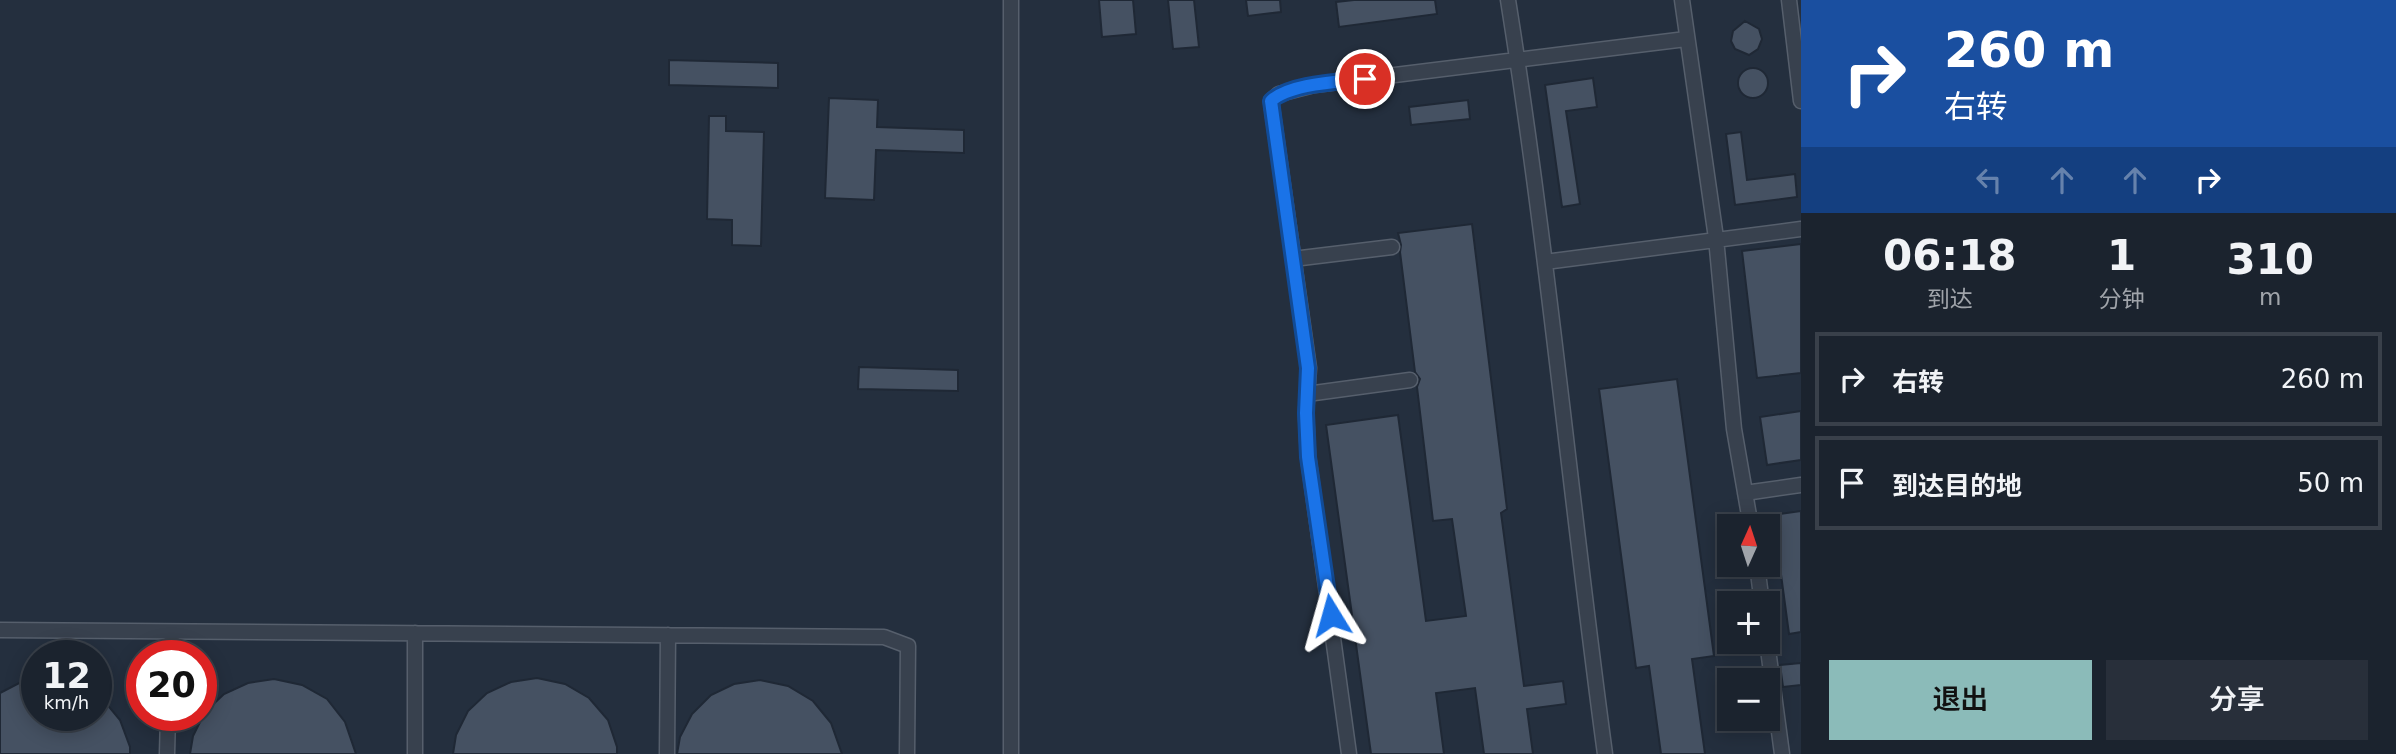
<!DOCTYPE html>
<html lang="zh">
<head>
<meta charset="utf-8">
<style>
	:root { --surface:#1b232e; --page:#282f3a; --text:#f1f3f6; --muted:#a0a4aa; --line:#39404a; --accent:#8bbbb9 }
	body { margin:0; font-family:"DejaVu Sans","Noto Sans SC",sans-serif; background:var(--page); color:var(--text); height:100vh; display:flex; flex-direction:column; font-size:26px; white-space:nowrap }
	* { box-sizing:border-box; margin:0 }
	p { font-size:23px; color:var(--muted) }
	.icon { flex:none; width:38px; height:38px; fill:none; stroke:currentColor; stroke-width:2; stroke-linecap:round; stroke-linejoin:round }
	.map { position:relative; flex:1; overflow:hidden }
	.sheet { display:flex; flex-direction:column; background:var(--surface); width:595px }
	.sheet>* { flex:none }
	.hud { background:#1a4fa0; color:#fff; overflow:hidden }
	.needle { width:46px; rotate:3deg }
	.controls { position:absolute; left:1717px; top:514px; display:grid; gap:14px }
	.controls a { display:grid; place-items:center; width:63px; height:63px; border-radius:0px; background:var(--surface); box-shadow:0 4px 18px #0003,0 0 0 2px var(--line); font-size:35px }
	.speed { position:absolute; left:21px; top:640px; display:flex; gap:14px; font-size:35px; font-weight:700; text-align:center }
	.speed>* { display:grid; place-content:center; width:91px; height:91px; border-radius:50%; background:var(--surface); box-shadow:0 4px 18px #0003,0 0 0 2px var(--line); line-height:1 }
	.speed small { font-size:18px; font-weight:400 }
	.speed .limit { border:10px solid #d22; background:#fff; color:#111 }
	.pin { position:absolute; display:grid; place-items:center; width:60px; height:60px; color:#fff; margin:-30px; border:4px solid #fff; border-radius:50%; box-shadow:0 2px 7px #0007 }
	.me { position:absolute; width:77px; margin:-38px; rotate:352deg; stroke-linejoin:round; filter:drop-shadow(0 0 5px #0008) }
	.turn { display:flex; align-items:center; gap:24px; height:147px; padding:0 28px; font-size:32px }
	.turn .icon { width:91px; height:91px; stroke-width:2.5 }
	.turn b { display:block; font-size:49px; line-height:60px }
	.lanes { display:flex; align-items:center; height:66px; padding:0 28px; background:#0003; justify-content:center; gap:35px; direction:ltr }
	.lanes .off { opacity:.35 }
	.eta { display:flex; justify-content:space-evenly; align-items:center; height:119px; text-align:center }
	.eta b { font-size:42px; font-weight:600; line-height:49px }
	.primary-button { display:flex; gap:14px; margin-top:auto; padding:14px 28px }
	.primary-button a { flex:1; height:80px; border-radius:0px; background:var(--accent); color:#111; font-size:28px; font-weight:600; line-height:80px; text-align:center }
	.primary-button a+a { background:var(--page); color:var(--text) }
	ul { padding:0; list-style:none }
	li { display:flex; align-items:center; gap:21px; height:94px; margin:0 14px 10px; padding:0 14px; border:4px solid var(--line); border-radius:0px }
	li div { flex:1 }
	li b { display:block; font-size:26px }
	li em { font-style:normal }
	main { display:flex; flex:1; min-height:0 }
	.map>svg:first-child { display:block }
	.building { fill:#455162; stroke:#1f2835; stroke-width:2 }
	.lines { fill:none; stroke-linecap:round; stroke-linejoin:round }
	.minor-casing { stroke:#565f6c; stroke-width:17 }
	.minor { stroke:#38414e; stroke-width:14 }
	.route-casing { stroke:#114b97; stroke-width:18 }
	.route { stroke:#1a73e8; stroke-width:12 }
</style>
</head>
<body>
<main>
<div class="map">
<svg width="1801" height="754" viewBox="0 0 1801 754">
	<rect width="100%" height="100%" fill="#242f3e"/>
	<!-- building -->
	<path class="building" d="M1099 0H1133L1136 34 1102 37Z
		M1168 0H1194L1199 47 1173 49Z
		M1246 0H1280L1281 12 1248 16Z
		M1354 0H1435L1437 14 1339 27 1336 2Z
		M1745 21 1759 29 1762 39 1758 49 1749 55 1735 49 1731 41 1733 31Z
		M669 60 778 63V88L669 85Z
		M1738 83a15 15 0 1 1 30 0a15 15 0 1 1-30 0Z
		M1593 78 1597 107 1566 111 1580 204 1562 207 1545 85Z
		M829 98 878 100 877 127 964 130V153L876 150 874 200 825 198Z
		M1468 100 1470 119 1411 125 1409 107Z
		M709 116H726V131L764 132 761 246 732 245V220L707 219Z
		M1741 132 1747 180 1795 174 1797 197 1735 205 1726 134Z
		M1472 224 1507 509 1501 513 1524 686 1563 681 1566 704 1527 709 1533 754H1484L1475 688 1436 693 1444 754H1371L1326 425 1398 415 1426 621 1466 616 1452 519 1433 521 1417 387 1420 379 1415 372 1400 252 1401 245 1398 233Z
		M1801 244V373L1757 378 1742 251Z
		M859 367 958 370V391L858 389Z
		M1677 379 1714 656 1692 659 1705 754H1661L1649 666 1636 668 1599 389Z
		M1801 411V460L1767 465 1760 417Z
		M1801 511V632L1789 634 1773 515Z
		M1801 663V685L1783 687 1780 665Z
		M537 678 565 684 589 698 608 720 617 747V754H453L456 735 468 711 487 693 511 682Z
		M37 679V716H96V691L120 720 130 747V754H0V693L23 681Z
		M274 679 302 685 327 699 345 722 356 754H190L193 736 205 712 224 694 248 683Z
		M760 680 788 686 813 701 831 723 842 754H677L680 737 692 714 711 695 734 684Z"/>
	<g class="lines">
		<defs>
			<path id="minor" d="M1508 0C1548 250 1571 503 1605 754
				M1682 0 1716 238 1734 429 1751 527
				M1789 0 1801 101
				M1293 259 1392 247
				M1545 262 1801 229
				M1307 394 1410 380
				M1745 493 1801 485
				M1757 565 1762 604
				M0 630 884 637 908 646 907 754
				M1767 642 1782 754
				M171 656 172 632
				M167 754 168 716
				M415 754V633
				M667 754 668 635
				M1011 754V0
				M1349 754 1308 456 1306 413 1309 368 1271 101 1279 94 1314 85 1686 39"/>
		</defs>
		<!-- minor casing -->
		<use href="#minor" class="minor-casing"/>
		<!-- minor -->
		<use href="#minor" class="minor"/>
	</g>
	<g class="lines">
		<defs>
			<path id="route" d="M1331 615 1308 457 1306 413 1308 368 1271 101C1290 83 1339 82 1365 79"/>
		</defs>
		<!-- route casing -->
		<use href="#route" class="route-casing"/>
		<!-- route -->
		<use href="#route" class="route"/>
	</g>
</svg>
<div class="controls">
<a><svg class="needle" viewBox="-14 -14 28 28"><path d="M0-13l5 13h-10z" fill="#e53935"/><path d="M0 13l5-13h-10z" fill="#a0a4aa"/></svg></a>
<a>+</a>
<a>−</a>
</div>
<div class="speed"><div>12<small>km/h</small></div><div class="limit">20</div></div>
<div class="pin" style="left:1365px;top:79px;background:#d93025"><svg class="icon" aria-label="arrive" viewBox="0 0 24 24"><path d="M6 21V4h12l-3 4 3 4H6"/></svg></div>
<svg class="me" style="left:1331px;top:615px" viewBox="-20 -20 40 40"><path d="M0-17L14 15 0 8-14 15z" fill="#1a73e8" stroke="#fff" stroke-width="4"/></svg>
</div>
<section class="sheet">
<div class="hud">
<div class="turn"><svg class="icon" aria-label="right" viewBox="0 0 24 24"><path d="M7 20v-9h11M14 6l5 5-5 5"/></svg><div><b>260 m</b>右转</div></div>
<div class="lanes"><svg class="icon off" aria-label="left" viewBox="0 0 24 24"><path d="M17 20v-9H6M10 6l-5 5 5 5"/></svg><svg class="icon off" aria-label="ahead" viewBox="0 0 24 24"><path d="M12 20V5M6 11l6-6 6 6"/></svg><svg class="icon off" aria-label="ahead" viewBox="0 0 24 24"><path d="M12 20V5M6 11l6-6 6 6"/></svg><svg class="icon" aria-label="right" viewBox="0 0 24 24"><path d="M7 20v-9h11M14 6l5 5-5 5"/></svg></div>
</div>
<div class="eta">
<div><b>06:18</b><p>到达</p></div>
<div><b>1</b><p>分钟</p></div>
<div><b>310</b><p>m</p></div>
</div>
<ul>
<li><svg class="icon" aria-label="right" viewBox="0 0 24 24"><path d="M7 20v-9h11M14 6l5 5-5 5"/></svg><div><b>右转</b></div><em>260 m</em></li>
<li><svg class="icon" aria-label="arrive" viewBox="0 0 24 24"><path d="M6 21V4h12l-3 4 3 4H6"/></svg><div><b>到达目的地</b></div><em>50 m</em></li>
</ul>
<div class="primary-button"><a>退出</a><a>分享</a></div>
</section>
</main>
</body>
</html>
